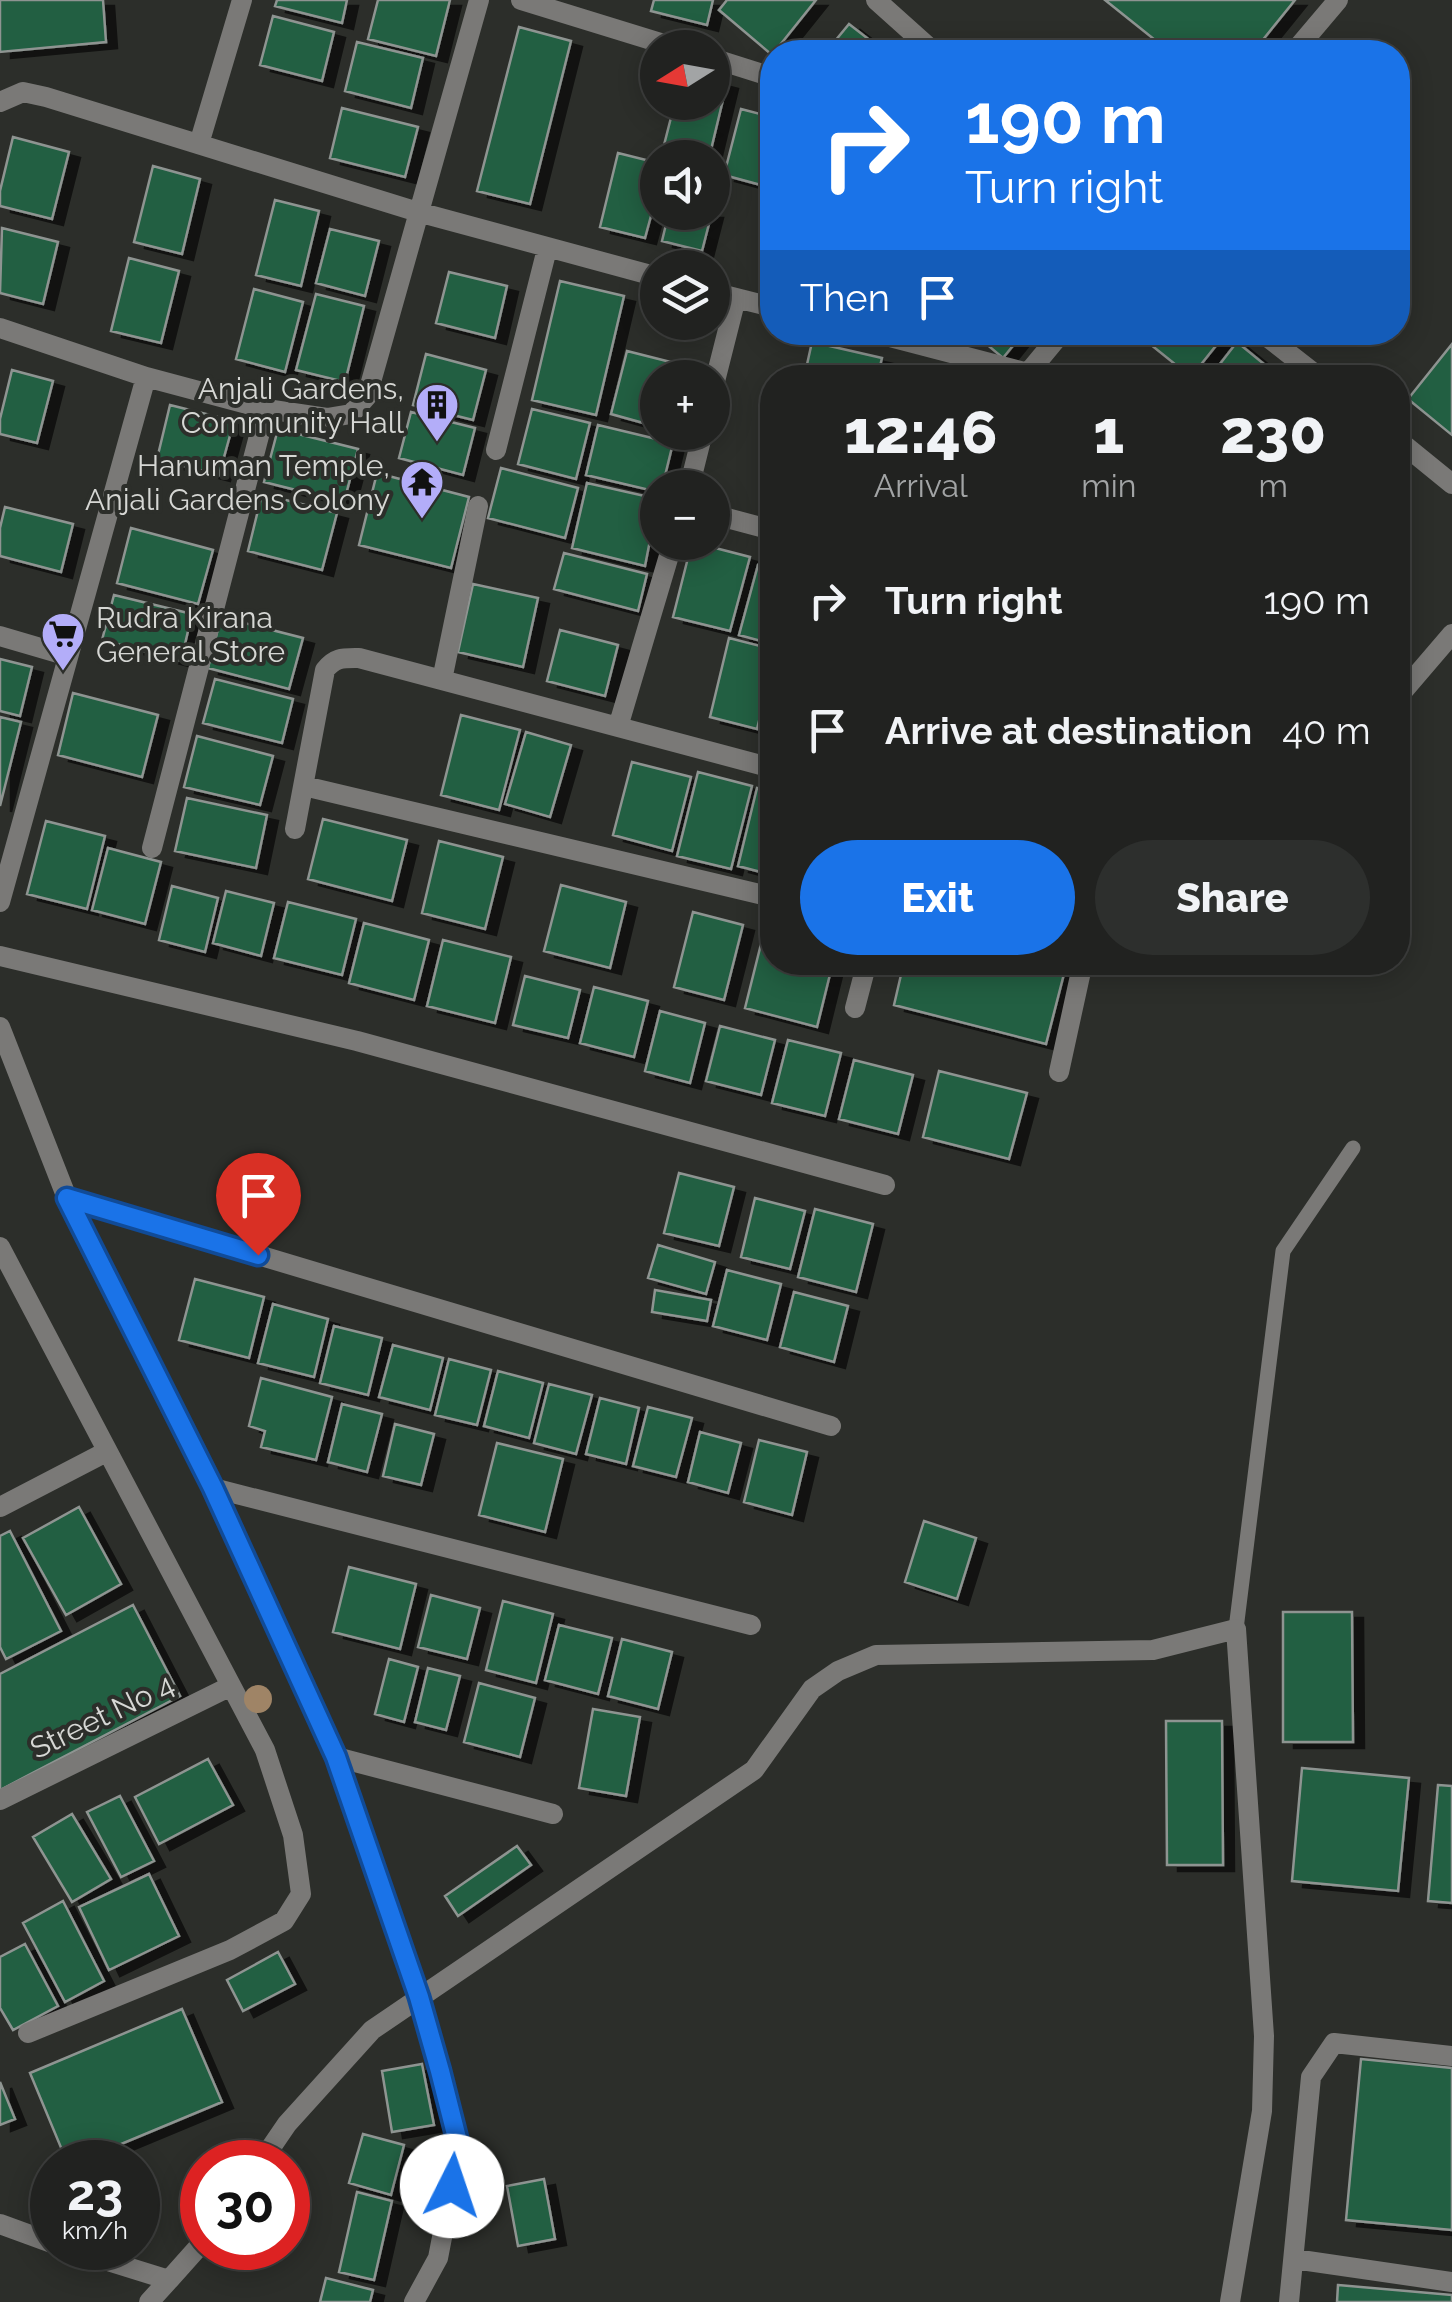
<!DOCTYPE html>
<html lang="en">
<head>
<meta charset="utf-8">
<style>
	:root { --surface:#212220; --page:#2d2f2d; --text:#f1f3f6; --muted:#a2a4a5; --line:#3e3f3e; --accent:#1a73e8 }
	body { margin:0; font-family:Raleway,sans-serif; background:var(--page); color:var(--text); height:100vh; display:flex; flex-direction:column; font-size:38px; white-space:nowrap }
	* { box-sizing:border-box; margin:0 }
	p { font-size:32px; color:var(--muted) }
	.icon { flex:none; width:55px; height:55px; fill:none; stroke:currentColor; stroke-width:2; stroke-linecap:round; stroke-linejoin:round }
	.map { position:relative; flex:1; overflow:hidden }
	.panel { position:absolute; left:760px; top:365px; width:650px; height:610px; display:flex; flex-direction:column; background:var(--surface); border-radius:40px; box-shadow:0 5px 25px #0003,0 0 0 2px var(--line) }
	.panel>* { flex:none }
	.hud { position:absolute; left:760px; top:40px; width:650px; height:305px; border-radius:40px; box-shadow:0 5px 25px #0003,0 0 0 2px var(--line); background:#1a73e8; color:#fff; overflow:hidden }
	.needle { width:65px; rotate:259deg }
	.buttons { position:absolute; left:640px; top:30px; display:grid; gap:20px }
	.buttons a { display:grid; place-items:center; width:90px; height:90px; border-radius:50%; background:var(--surface); box-shadow:0 5px 25px #0003,0 0 0 2px var(--line); font-size:50px }
	.speed { position:absolute; left:30px; top:2140px; display:flex; gap:20px; font-size:50px; font-weight:700; text-align:center }
	.speed>* { display:grid; place-content:center; width:130px; height:130px; border-radius:50%; background:var(--surface); box-shadow:0 5px 25px #0003,0 0 0 2px var(--line); line-height:1 }
	.speed small { font-size:25px; font-weight:400 }
	.speed .limit { border:15px solid #d22; background:#fff; color:#111 }
	.pin { position:absolute; display:grid; place-items:center; width:85px; height:85px; color:#fff; margin:-102px -42px; border-radius:50% 50% 50% 0; rotate:-45deg; box-shadow:0 0 10px #0007 }
	.pin .icon { rotate:45deg }
	.me { position:absolute; width:110px; margin:-55px; rotate:4deg; stroke-linejoin:round; filter:drop-shadow(0 0 8px #0008) }
	.turn { display:flex; align-items:center; gap:35px; height:210px; padding:0 40px; font-size:45px }
	.turn .icon { width:130px; height:130px; stroke-width:2.5 }
	.turn b { display:block; font-size:70px; line-height:85px }
	.then { display:flex; align-items:center; height:95px; padding:0 40px; background:#0003; gap:20px; font-size:38px }
	.eta { display:flex; justify-content:space-evenly; align-items:center; height:170px; text-align:center }
	.eta b { font-size:60px; font-weight:800; line-height:70px }
	.button { display:flex; gap:20px; margin-top:auto; padding:20px 40px }
	.button a { flex:1; height:115px; border-radius:60px; background:var(--accent); color:#fff; font-size:40px; font-weight:800; line-height:115px; text-align:center }
	.button a+a { background:var(--page); color:var(--text) }
	ul { padding:0; list-style:none }
	li { display:flex; align-items:center; gap:30px; height:130px; padding:0 40px }
	li div { flex:1 }
	li b { display:block; font-size:38px }
	li em { font-style:normal }
	.map>svg:first-child { display:block }
	.building { fill:#205e42; stroke:#8e9491; stroke-width:2.5; filter:url(#shadow) }
	.lines { fill:none; stroke-linecap:round; stroke-linejoin:round }
	.service { stroke:#7a7977; stroke-width:15 }
	.minor { stroke:#7a7977; stroke-width:20 }
	.tree { fill:#9f8466 }
	.route-casing { stroke:#114b97; stroke-width:25 }
	.route { stroke:#1a73e8; stroke-width:18 }
	.labels { text-anchor:middle; dominant-baseline:central; stroke-width:8; stroke-linejoin:round; paint-order:stroke }
	.poi-label { font-size:30px; fill:#d6d7d4; stroke:#2c2e2a; text-anchor:end }
	.street-label { font-size:30px; fill:#d6d7d4; stroke:#2c2e2a }
</style>
</head>
<body>
<div class="map">
<svg width="1452" height="2302" viewBox="0 0 1452 2302">
	<defs>
		<filter id="shadow"><feDropShadow dx="11" dy="6" stdDeviation="0" flood-color="#0009"/></filter>
	</defs>
	<rect width="100%" height="100%" fill="#2c2e2a"/>
	<!-- building -->
	<path class="building" d="M0 0H103L106 42 0 52Z
		M277 0H347L342 23 275 6Z
		M378 0H450L436 56 368 39Z
		M654 0H713L707 25 651 11Z
		M727 0H816L772 55 719 10Z
		M1105 0H1295L1253 52H1170Z
		M273 16 334 32 322 81 260 65Z
		M849 24 885 52H826Z
		M519 27 571 41 530 204 477 191Z
		M357 42 423 58 411 108 345 91Z
		M712 79 727 83 709 158 663 149 675 102H712Z
		M342 108 418 127 405 177 330 158Z
		M741 109 772 117V188L724 175Z
		M13 137 69 152 52 219 0 206V191Z
		M618 153 658 163V190L645 238 600 227Z
		M153 166 200 179 182 254 134 242Z
		M275 200 319 211 301 286 256 275Z
		M669 212H712L702 251 662 241Z
		M2 228 58 242 43 304 0 293Z
		M330 229 379 241 365 296 316 283Z
		M129 258 179 271 161 343 111 331Z
		M449 272 507 286 495 338 436 323Z
		M560 281 624 296 596 415 532 400Z
		M254 289 303 302 285 372 236 359Z
		M316 294 364 306 345 382 296 370Z
		M972 332H1024L1003 358Z
		M1135 332H1225L1226 333 1191 377Z
		M812 342 882 358 877 378H804Z
		M1237 342 1281 378H1209Z
		M1452 344V435L1408 399Z
		M627 351 702 370 700 378H658V427L611 414Z
		M426 354 486 370 473 420 413 405Z
		M12 370 53 381 37 443 0 434V419Z
		M170 405 234 421 219 475 157 459Z
		M532 409 590 423 576 479 518 464Z
		M411 412 475 428 463 475 399 458Z
		M598 425 673 443 662 488H658V492L586 475Z
		M278 429 358 449 344 502 264 482Z
		M501 468 578 488 565 538 488 518Z
		M377 473 469 497 451 568 359 545Z
		M587 483 658 499 645 566 572 548Z
		M262 494 337 513 322 570 248 551Z
		M5 507 73 524 61 572 0 556V528Z
		M131 528 213 550 198 604 117 583Z
		M692 542 750 557 730 631 673 617Z
		M564 553 647 574 638 611 554 589Z
		M758 565 772 569V644L739 635Z
		M473 584 538 598 523 667 458 652Z
		M114 595 192 614 181 661 102 640Z
		M221 617 303 638 289 689 208 668Z
		M560 630 618 645 605 696 547 681Z
		M729 638 772 649V668L757 729 710 717Z
		M0 659 32 667 20 716 0 711Z
		M215 679 293 699 282 743 203 723Z
		M73 693 158 715 142 777 58 755Z
		M461 715 520 730 499 810 441 795Z
		M0 717 21 722 0 806Z
		M526 732 571 745 550 817 505 804Z
		M197 736 273 756 260 805 184 787Z
		M632 762 691 777 672 851 613 835Z
		M698 772 752 786 731 869 677 856Z
		M757 788 772 792V875L738 866Z
		M187 798 267 815 256 868 175 851Z
		M323 819 407 840 392 901 308 879Z
		M46 821 105 836 87 909 27 894Z
		M439 841 503 857 485 929 422 913Z
		M108 848 161 862 145 924 92 910Z
		M561 885 626 902 610 968 544 951Z
		M172 886 218 898 205 952 159 940Z
		M226 891 274 903 261 956 213 943Z
		M288 902 356 919 342 975 274 958Z
		M693 912 743 925 724 1000 674 987Z
		M364 923 429 940 414 1000 349 983Z
		M443 940 511 957 495 1023 427 1006Z
		M762 940 772 942V962H833L817 1027 745 1008Z
		M904 962H1067L1046 1044 894 1005Z
		M525 976 580 990 568 1038 513 1025Z
		M594 987 648 1001 634 1057 580 1043Z
		M660 1011 705 1023 690 1083 645 1071Z
		M720 1026 775 1040 761 1095 706 1081Z
		M788 1040 841 1053 825 1116 772 1103Z
		M854 1060 913 1075 898 1134 839 1119Z
		M939 1071 1027 1093 1009 1159 923 1137Z
		M679 1173 734 1187 719 1246 664 1233Z
		M755 1198 805 1211 790 1269 741 1257Z
		M815 1209 873 1224 856 1292 798 1277Z
		M658 1245 715 1262 706 1294 648 1278Z
		M727 1270 781 1284 767 1340 713 1326Z
		M195 1279 264 1297 249 1358 179 1340Z
		M655 1290 711 1300 707 1321 652 1312Z
		M794 1292 848 1306 834 1362 780 1347Z
		M273 1304 328 1319 314 1377 258 1363Z
		M334 1326 382 1338 368 1395 320 1383Z
		M393 1345 443 1358 430 1410 379 1397Z
		M449 1359 491 1370 477 1425 435 1415Z
		M498 1371 543 1383 529 1438 484 1426Z
		M261 1378 332 1397 316 1460 261 1447 265 1431 249 1426Z
		M549 1384 592 1395 576 1454 534 1443Z
		M600 1398 639 1408 626 1464 586 1454Z
		M342 1404 382 1414 367 1472 328 1462Z
		M648 1407 692 1418 676 1477 633 1466Z
		M395 1424 434 1434 421 1485 383 1476Z
		M700 1432 741 1443 728 1493 688 1482Z
		M759 1440 807 1452 792 1515 744 1502Z
		M497 1443 563 1459 545 1532 479 1515Z
		M79 1507 121 1584 66 1615 23 1538Z
		M924 1521 976 1538 957 1599 905 1582Z
		M10 1531 61 1631 6 1659 0 1647V1536Z
		M349 1567 416 1584 400 1649 333 1632Z
		M431 1595 480 1608 467 1659 418 1647Z
		M503 1601 553 1614 536 1683 486 1670Z
		M133 1605 180 1696 0 1790V1674Z
		M1283 1612H1352L1353 1742H1283Z
		M559 1625 612 1638 598 1694 545 1680Z
		M622 1639 672 1652 658 1709 608 1696Z
		M389 1659 418 1667 404 1722 375 1714Z
		M428 1668 460 1676 446 1730 415 1722Z
		M479 1683 535 1698 520 1757 464 1742Z
		M593 1709 640 1717 626 1796 579 1788Z
		M1166 1721H1222L1223 1865H1167Z
		M208 1759 233 1805 159 1844 135 1797Z
		M1302 1768 1409 1778 1398 1891 1292 1881Z
		M1438 1785 1452 1786V1903L1428 1901Z
		M120 1796 154 1861 121 1877 87 1812Z
		M72 1814 111 1879 72 1902 33 1837Z
		M517 1846 531 1865 458 1916 445 1896Z
		M149 1874 179 1936 109 1970 79 1907Z
		M63 1901 104 1981 65 2002 23 1923Z
		M25 1944 58 2006 13 2030 0 2008V1957Z
		M278 1952 295 1984 243 2011 227 1980Z
		M182 2009 222 2102 78 2162H67L30 2073Z
		M1361 2059 1452 2068V2230L1346 2220Z
		M422 2064 434 2125 392 2132 382 2071Z
		M0 2082 15 2119 0 2125Z
		M363 2134 404 2145 391 2195 349 2183Z
		M544 2179 555 2239 518 2246 507 2186Z
		M357 2192 392 2201 374 2280 339 2272Z
		M326 2278 373 2290 370 2302H320Z
		M1338 2285 1452 2295V2302H1337Z"/>
	<g class="lines">
		<!-- service -->
		<path class="service" d="M1236 1629 1283 1251 1353 1148"/>
		<!-- minor -->
		<path class="minor" d="M521 0 677 48
			M876 0 934 52
			M1294 52 1338 0
			M712 58 766 75
			M0 102 23 92 46 97 418 212 658 277
			M199 144 242 0
			M712 292 736 298 712 393
			M736 298 772 307
			M0 328 146 377 266 409 327 418 351 414 367 396 479 0
			M871 332 1028 373 1062 332
			M1261 332 1320 378
			M1398 440 1452 484
			M496 450 547 249
			M689 488 703 432
			M712 514 772 530
			M0 636 68 656
			M442 680 478 506
			M1398 697 1452 634
			M618 727 673 542
			M304 786 772 897
			M295 829 325 670C335 657 343 658 359 658L772 768
			M152 848 266 409
			M0 902 146 377
			M0 956 357 1041 885 1185
			M855 1008 867 962
			M0 1027 67 1198 213 1488 336 1757 419 1997 459 2150 438 2258 414 2302
			M1059 1072 1083 962
			M67 1198 831 1426
			M0 1247 265 1750 293 1835 301 1894 284 1921 230 1950 28 2033
			M213 1488 751 1625
			M0 1507 106 1452
			M336 1757 553 1814
			M0 1800 231 1686
			M261 2162 287 2124 372 2030 754 1770 812 1689 838 1671 876 1655 1153 1650 1236 1629 1264 2036 1262 2111 1230 2302
			M0 2224 52 2243
			M66 2248 169 2280 202 2243
			M1294 2259 1452 2282
			M149 2302 169 2280
			M1289 2302 1311 2077 1334 2043 1452 2056"/>
	</g>
	<!-- trees -->
	<circle class="tree" cx="258" cy="1699" r="14"/>
	<g class="lines">
		<defs>
			<path id="route" d="M258 1255 67 1198 213 1488 336 1757 419 1997 440 2071 460 2150 452 2186"/>
		</defs>
		<!-- route casing -->
		<use href="#route" class="route-casing"/>
		<!-- route -->
		<use href="#route" class="route"/>
	</g>
	<!-- icons -->
	<defs>
		<symbol id="building-pin" viewBox="-11 -11 22 30"><path d="M0 17L-7.5 6A9.5 9.5 0 1 1 7.5 6Z" fill="#b3adf9" stroke="#2c2e2a"/><path d="M-4-6H4V6H1V3H-1V6H-4ZM-2.5-4.3h1.7v1.8h-1.7ZM.8-4.3h1.7v1.8H.8ZM-2.5-1h1.7V.8h-1.7ZM.8-1h1.7V.8H.8Z" fill="#111"/></symbol>
		<symbol id="temple-pin" viewBox="-11 -11 22 30"><path d="M0 17L-7.5 6A9.5 9.5 0 1 1 7.5 6Z" fill="#b3adf9" stroke="#2c2e2a"/><path d="M0-6L5-2H3V0L6.5 2.5H4V6H1.5V3h-3V6H-4V2.5H-6.5L-3 0V-2H-5Z" fill="#111"/></symbol>
		<symbol id="supermarket-pin" viewBox="-11 -11 22 30"><path d="M0 17L-7.5 6A9.5 9.5 0 1 1 7.5 6Z" fill="#b3adf9" stroke="#2c2e2a"/><path d="M-6-5.5h2.5l.6 2H6L4.5 2H-2.5L-4.4-4H-6ZM-1.5 3.2a1.3 1.3 0 1 0 .1 0ZM3 3.2a1.3 1.3 0 1 0 .1 0Z" fill="#111"/></symbol>
	</defs>
	<g fill-rule="evenodd">
		<use href="#building-pin" x="412" y="380" width="50" height="68"/>
		<use href="#temple-pin" x="397" y="457" width="50" height="68"/>
		<use href="#supermarket-pin" x="38" y="609" width="50" height="68"/>
	</g>
	<g class="labels">
		<!-- poi labels -->
		<g class="poi-label">
			<text x="404" y="388">Anjali Gardens,<tspan x="404" dy="34">Community Hall</tspan></text>
			<text x="390" y="465">Hanuman Temple,<tspan x="390" dy="34">Anjali Gardens Colony</tspan></text>
			<text x="96" y="617" text-anchor="start">Rudra Kirana<tspan x="96" dy="34">General Store</tspan></text>
		</g>
		<!-- street labels -->
		<g class="street-label">
			<text transform="translate(102 1716) rotate(-26)">Street No 4</text>
		</g>
	</g>
</svg>
<div class="buttons">
<a><svg class="needle" viewBox="-14 -14 28 28"><path d="M0-13l5 13h-10z" fill="#e53935"/><path d="M0 13l5-13h-10z" fill="#a2a4a5"/></svg></a>
<a><svg class="icon" aria-label="sound" viewBox="0 0 24 24"><path d="M4 9h4l5-4v14l-5-4H4zM17 9q2 3 0 6"/></svg></a>
<a><svg class="icon" aria-label="layers" viewBox="0 0 24 24"><path d="M12 4l9 5-9 5-9-5zM3 14l9 5 9-5"/></svg></a>
<a>+</a>
<a>−</a>
</div>
<div class="speed"><div>23<small>km/h</small></div><div class="limit">30</div></div>
<div class="pin" style="left:258px;top:1255px;background:#d93025"><svg class="icon" aria-label="arrive" viewBox="0 0 24 24"><path d="M6 21V4h12l-3 4 3 4H6"/></svg></div>
<svg class="me" style="left:452px;top:2186px" viewBox="-20 -20 40 40"><circle r="19" fill="#fff"/><path d="M0-13L10 11 0 6-10 11z" fill="#1a73e8"/></svg>
<div class="hud">
<div class="turn"><svg class="icon" aria-label="right" viewBox="0 0 24 24"><path d="M7 20v-9h11M14 6l5 5-5 5"/></svg><div><b>190 m</b>Turn right</div></div>
<div class="then">Then<svg class="icon" aria-label="arrive" viewBox="0 0 24 24"><path d="M6 21V4h12l-3 4 3 4H6"/></svg></div>
</div>
<section class="panel">
<div class="eta">
<div><b>12:46</b><p>Arrival</p></div>
<div><b>1</b><p>min</p></div>
<div><b>230</b><p>m</p></div>
</div>
<ul>
<li><svg class="icon" aria-label="right" viewBox="0 0 24 24"><path d="M7 20v-9h11M14 6l5 5-5 5"/></svg><div><b>Turn right</b></div><em>190 m</em></li>
<li><svg class="icon" aria-label="arrive" viewBox="0 0 24 24"><path d="M6 21V4h12l-3 4 3 4H6"/></svg><div><b>Arrive at destination</b></div><em>40 m</em></li>
</ul>
<div class="button"><a>Exit</a><a>Share</a></div>
</section>
</div>
</body>
</html>
